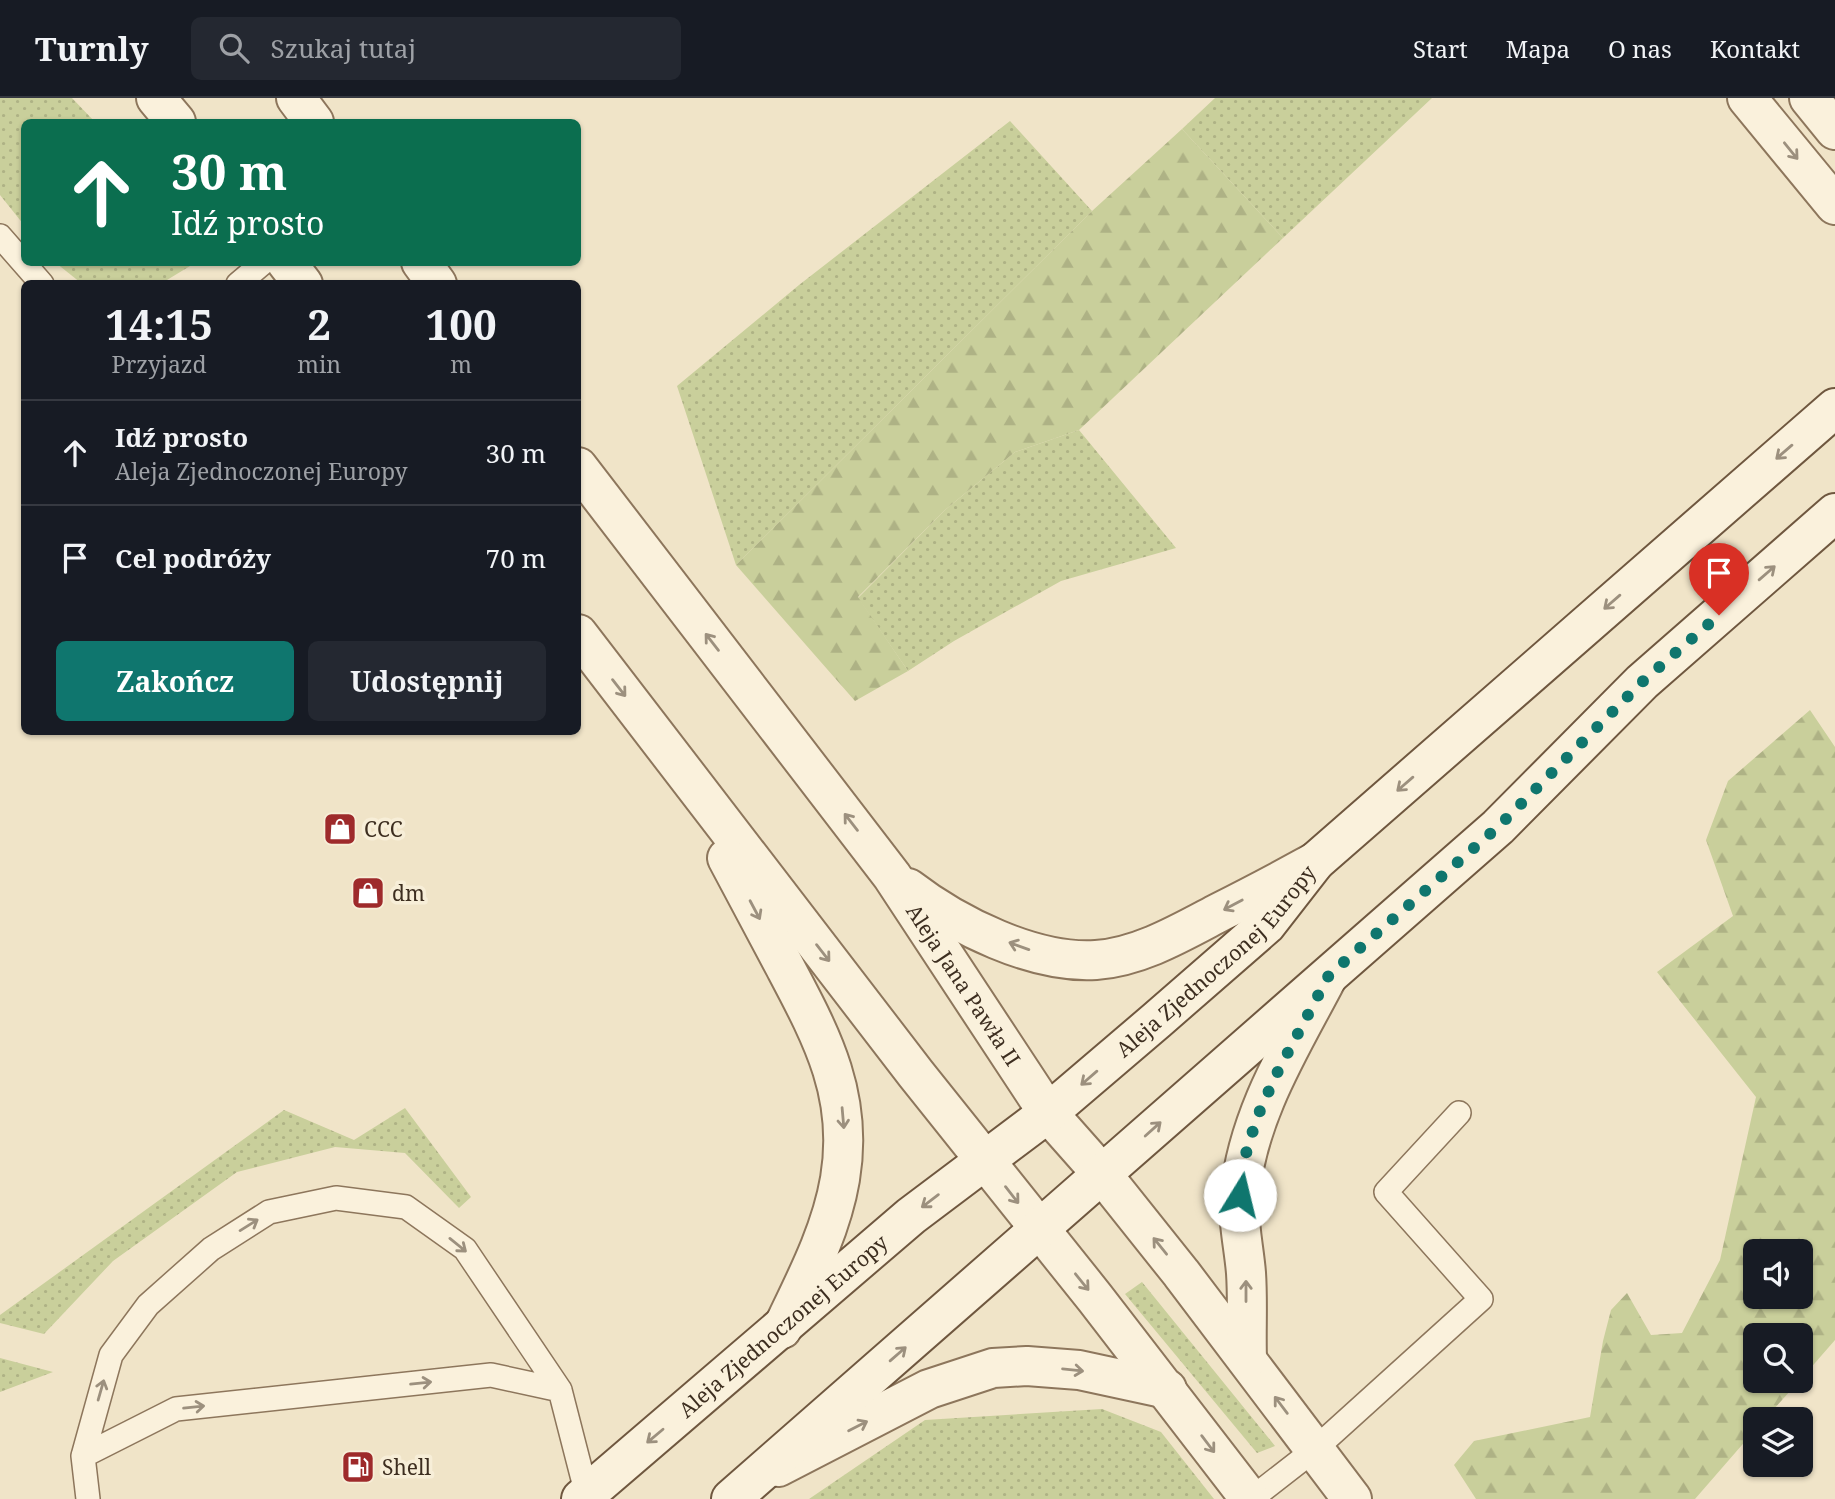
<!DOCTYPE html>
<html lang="pl">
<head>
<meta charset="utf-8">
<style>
	:root { --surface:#171b24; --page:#242831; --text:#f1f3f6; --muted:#9ea1a6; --line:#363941; --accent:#0f766e }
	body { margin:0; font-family:"Noto Serif",serif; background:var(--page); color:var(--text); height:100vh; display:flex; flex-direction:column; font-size:26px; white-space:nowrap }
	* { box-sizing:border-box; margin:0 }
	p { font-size:23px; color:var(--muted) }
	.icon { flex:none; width:38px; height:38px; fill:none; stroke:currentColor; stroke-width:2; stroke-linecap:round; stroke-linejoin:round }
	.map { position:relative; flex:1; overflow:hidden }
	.sheet { position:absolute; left:21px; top:182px; width:560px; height:455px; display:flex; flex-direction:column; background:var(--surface); border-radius:10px; box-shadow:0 2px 5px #0004 }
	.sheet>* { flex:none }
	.hud { position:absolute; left:21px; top:21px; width:560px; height:147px; border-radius:10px; box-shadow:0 2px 5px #0004; background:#0b6e4f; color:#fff; overflow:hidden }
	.fabs { position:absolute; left:1743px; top:1141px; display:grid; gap:14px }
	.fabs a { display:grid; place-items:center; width:70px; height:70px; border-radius:10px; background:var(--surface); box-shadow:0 2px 5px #0004; font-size:35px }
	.pin { position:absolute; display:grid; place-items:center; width:60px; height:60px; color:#fff; margin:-72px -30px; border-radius:50% 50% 50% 0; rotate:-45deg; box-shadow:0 0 7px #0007 }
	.pin .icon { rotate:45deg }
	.me { position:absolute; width:77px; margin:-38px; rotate:9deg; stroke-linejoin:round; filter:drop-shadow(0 0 5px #0008) }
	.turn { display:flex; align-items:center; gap:24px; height:147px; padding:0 35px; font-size:32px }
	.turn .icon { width:91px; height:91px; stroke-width:2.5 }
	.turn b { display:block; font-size:49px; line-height:60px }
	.eta { display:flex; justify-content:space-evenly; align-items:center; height:119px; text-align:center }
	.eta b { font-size:42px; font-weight:700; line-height:49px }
	.cta { display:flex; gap:14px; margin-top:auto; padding:14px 35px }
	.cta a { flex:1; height:80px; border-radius:10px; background:var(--accent); color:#fff; font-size:28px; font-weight:700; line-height:80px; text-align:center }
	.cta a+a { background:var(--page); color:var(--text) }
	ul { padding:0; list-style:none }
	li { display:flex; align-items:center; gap:21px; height:105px; padding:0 35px; border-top:2px solid var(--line) }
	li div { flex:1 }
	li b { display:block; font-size:26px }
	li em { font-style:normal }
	header { display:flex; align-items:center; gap:42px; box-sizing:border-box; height:98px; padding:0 35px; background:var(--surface); border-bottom:2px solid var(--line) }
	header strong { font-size:33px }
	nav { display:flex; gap:38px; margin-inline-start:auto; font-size:24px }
	.search { width:490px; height:63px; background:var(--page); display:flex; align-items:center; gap:18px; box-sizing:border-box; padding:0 24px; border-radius:10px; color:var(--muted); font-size:26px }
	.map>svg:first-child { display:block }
	.grass { fill:url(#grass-dots) }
	.forest { fill:url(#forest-firs); fill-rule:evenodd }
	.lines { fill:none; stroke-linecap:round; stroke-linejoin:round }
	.service-casing { stroke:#8d765c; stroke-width:26 }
	.minor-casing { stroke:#8d765c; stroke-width:42 }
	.tertiary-casing { stroke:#8d765c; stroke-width:42 }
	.secondary-casing { stroke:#6f573f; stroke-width:42 }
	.service { stroke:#faf1dc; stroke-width:23 }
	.minor { stroke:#faf1dc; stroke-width:38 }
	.tertiary { stroke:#faf1dc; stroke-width:38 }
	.secondary { stroke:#faf1dc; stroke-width:38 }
	.oneway { stroke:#9c907e }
	.route { stroke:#0f766e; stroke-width:12; stroke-dasharray:0 21.6 }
	.labels { text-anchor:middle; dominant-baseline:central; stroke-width:7; stroke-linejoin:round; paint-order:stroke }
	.poi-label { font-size:21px; fill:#3d2e20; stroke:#f7eed8; text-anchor:start }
	.street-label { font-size:21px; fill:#3d2e20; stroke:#f7eed8 }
</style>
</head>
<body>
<header>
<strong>Turnly</strong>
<div class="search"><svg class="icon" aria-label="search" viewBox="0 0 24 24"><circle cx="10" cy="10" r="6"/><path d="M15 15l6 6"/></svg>Szukaj tutaj</div>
<nav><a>Start</a><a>Mapa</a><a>O nas</a><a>Kontakt</a></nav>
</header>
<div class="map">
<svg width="1835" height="1401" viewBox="0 0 1835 1401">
	<defs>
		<pattern id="grass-dots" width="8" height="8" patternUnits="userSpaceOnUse" patternTransform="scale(1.75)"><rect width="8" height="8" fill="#c9cf9b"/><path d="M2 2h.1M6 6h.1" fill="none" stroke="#aeb285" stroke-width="1.8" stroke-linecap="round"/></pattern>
		<pattern id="forest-firs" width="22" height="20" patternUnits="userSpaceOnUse" patternTransform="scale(1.75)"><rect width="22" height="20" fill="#c9cf9b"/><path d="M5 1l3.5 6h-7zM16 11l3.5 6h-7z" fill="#aeb285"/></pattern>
	</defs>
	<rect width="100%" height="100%" fill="#f0e4c8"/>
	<!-- grass -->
	<path class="grass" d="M0 0H72L95 24H24V127L0 97Z
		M1215 0H1432L1283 140 1182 31Z
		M1010 23 1092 113 736 467 677 288 799 187Z
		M56 165H195L162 185H81Z
		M1079 332 1176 450 1061 483 954 543 908 573 858 500 945 412 1015 354Z
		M405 1010 471 1099 459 1110 405 1055 335 1049 237 1074 113 1163 44 1236 0 1225V1217L284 1012 354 1042Z
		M1142 1184 1275 1348 1257 1355 1125 1196Z
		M0 1260 53 1274 0 1294Z
		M1102 1311 1161 1334 1214 1401H809L925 1322Z"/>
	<!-- forest -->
	<path class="forest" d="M1182 31 1283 140 1079 332 1015 354 945 412 858 499 908 573 855 603 736 467 1092 113Z
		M1810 612 1835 649V1242L1801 1281V1237H1755V1283H1799L1765 1321H1755V1332L1695 1401H1476L1454 1367 1474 1343 1590 1319 1603 1243 1611 1212 1627 1195 1651 1237 1682 1235 1720 1162 1756 999 1657 874 1733 818 1706 742 1728 683ZM1755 1153H1801V1199H1755Z"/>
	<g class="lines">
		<defs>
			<path id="service" d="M0 138 42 186
				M238 186 264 164
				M83 1358 111 1257 148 1207 211 1151 269 1114 336 1100 406 1109 465 1151 560 1292
				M88 1401 83 1358 176 1311 491 1277 560 1292 587 1397
				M1251 1401 1314 1352 1481 1201 1386 1094 1459 1015"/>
			<path id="minor" d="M1747 0 1835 107
				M1809 0 1835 32"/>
			<g id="tertiary">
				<path d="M156 0 176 24"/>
				<path d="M296 0 314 24"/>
				<path d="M286 164 303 186"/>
				<path d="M421 164 437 186"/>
				<path id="s1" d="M578 369 892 778 1048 1015 1102 1076 1181 1175 1352 1401"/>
				<path d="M578 536 916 976 1095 1200 1250 1401"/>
				<path d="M727 760C746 796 765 832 785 869 822 939 854 998 840 1081 831 1134 805 1183 782 1231"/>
				<path d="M908 790C956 827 1034 866 1096 862 1140 859 1182 834 1220 814 1252 798 1284 781 1315 764"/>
				<path d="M1247 1261C1246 1233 1248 1204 1246 1175 1244 1149 1237 1122 1240 1096 1248 1016 1291 949 1327 880"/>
				<path d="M778 1369 929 1291 993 1270 1027 1268 1079 1272 1167 1291"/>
			</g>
			<g id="secondary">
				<path id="s2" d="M581 1401 911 1118 1048 1015 1157 922 1266 827 1315 764 1835 310"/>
				<path d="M731 1401 1498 729 1642 584 1835 415"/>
			</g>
		</defs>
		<!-- service casing -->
		<use href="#service" class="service-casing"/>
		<!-- minor casing -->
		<use href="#minor" class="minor-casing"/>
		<!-- tertiary casing -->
		<use href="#tertiary" class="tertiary-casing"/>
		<!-- secondary casing -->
		<use href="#secondary" class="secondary-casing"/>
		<!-- service -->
		<use href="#service" class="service"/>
		<!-- minor -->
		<use href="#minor" class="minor"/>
		<!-- tertiary -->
		<use href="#tertiary" class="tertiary"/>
		<!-- secondary -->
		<use href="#secondary" class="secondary"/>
	</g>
	<!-- one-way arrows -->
	<defs><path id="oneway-shaft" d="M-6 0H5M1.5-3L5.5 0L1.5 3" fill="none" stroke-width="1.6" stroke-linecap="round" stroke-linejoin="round" transform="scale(1.75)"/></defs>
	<g class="oneway">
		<use href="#oneway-shaft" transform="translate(1791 53) rotate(51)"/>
		<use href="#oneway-shaft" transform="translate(1784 354) rotate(139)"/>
		<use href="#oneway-shaft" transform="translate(1767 475) rotate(-41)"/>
		<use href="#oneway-shaft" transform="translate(1612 504) rotate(139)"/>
		<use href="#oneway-shaft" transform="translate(712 544) rotate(-128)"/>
		<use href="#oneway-shaft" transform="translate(619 590) rotate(52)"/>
		<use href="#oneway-shaft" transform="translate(1405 686) rotate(139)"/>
		<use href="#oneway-shaft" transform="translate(851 724) rotate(-128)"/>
		<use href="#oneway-shaft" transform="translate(1233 807) rotate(152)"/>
		<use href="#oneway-shaft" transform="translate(755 812) rotate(62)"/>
		<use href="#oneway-shaft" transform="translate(1019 848) rotate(-160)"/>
		<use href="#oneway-shaft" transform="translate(823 855) rotate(52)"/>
		<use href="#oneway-shaft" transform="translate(1089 980) rotate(139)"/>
		<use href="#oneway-shaft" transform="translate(843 1020) rotate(85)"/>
		<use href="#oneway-shaft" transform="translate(1153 1031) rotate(-42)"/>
		<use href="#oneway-shaft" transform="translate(1012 1097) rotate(52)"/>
		<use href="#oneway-shaft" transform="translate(930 1103) rotate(143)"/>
		<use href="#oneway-shaft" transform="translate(249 1127) rotate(-32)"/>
		<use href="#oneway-shaft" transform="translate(458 1147) rotate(39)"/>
		<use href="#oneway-shaft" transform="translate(1160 1148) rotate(-129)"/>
		<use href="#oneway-shaft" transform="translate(1082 1184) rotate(51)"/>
		<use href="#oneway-shaft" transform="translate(1246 1193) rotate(-90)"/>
		<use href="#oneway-shaft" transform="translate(898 1256) rotate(-41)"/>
		<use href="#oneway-shaft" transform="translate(1073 1272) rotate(6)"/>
		<use href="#oneway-shaft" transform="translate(421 1285) rotate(-6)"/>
		<use href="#oneway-shaft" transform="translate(101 1292) rotate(-74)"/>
		<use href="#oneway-shaft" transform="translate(1281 1307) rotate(-127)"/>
		<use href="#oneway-shaft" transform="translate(194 1309) rotate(-6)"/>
		<use href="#oneway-shaft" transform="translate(858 1328) rotate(-27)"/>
		<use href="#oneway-shaft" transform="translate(655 1338) rotate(140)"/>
		<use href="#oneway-shaft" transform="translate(1208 1346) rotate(53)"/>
	</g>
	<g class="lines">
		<!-- route -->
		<path class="route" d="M1240 1097 1247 1050 1259 1015 1276 977 1329 877 1498 729 1642 584 1719 517"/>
	</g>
	<!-- icons -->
	<defs>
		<symbol id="shop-square" viewBox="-11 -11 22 22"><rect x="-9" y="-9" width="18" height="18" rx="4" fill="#9e2a2b" stroke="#f7eed8"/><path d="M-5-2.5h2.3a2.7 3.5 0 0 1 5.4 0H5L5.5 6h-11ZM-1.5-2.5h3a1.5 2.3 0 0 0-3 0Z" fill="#fff"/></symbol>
		<symbol id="fuel-square" viewBox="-11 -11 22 22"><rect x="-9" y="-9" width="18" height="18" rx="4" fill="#9e2a2b" stroke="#f7eed8"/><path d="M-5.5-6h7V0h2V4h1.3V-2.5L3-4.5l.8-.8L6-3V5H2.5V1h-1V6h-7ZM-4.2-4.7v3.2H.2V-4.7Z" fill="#fff"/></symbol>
	</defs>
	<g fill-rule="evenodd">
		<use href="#shop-square" x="321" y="712" width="38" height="38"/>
		<use href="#shop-square" x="349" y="776" width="38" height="38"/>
		<use href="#fuel-square" x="339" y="1350" width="38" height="38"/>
	</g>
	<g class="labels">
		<!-- poi labels -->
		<g class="poi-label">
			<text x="364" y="731">CCC</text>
			<text x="392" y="795">dm</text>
			<text x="382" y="1369">Shell</text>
		</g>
		<!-- street labels -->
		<g class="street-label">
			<text stroke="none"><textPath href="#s2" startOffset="833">Aleja Zjednoczonej Europy</textPath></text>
			<text stroke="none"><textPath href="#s1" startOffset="646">Aleja Jana Pawła II</textPath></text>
			<text stroke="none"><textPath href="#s2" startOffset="266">Aleja Zjednoczonej Europy</textPath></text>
		</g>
	</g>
</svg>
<div class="fabs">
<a><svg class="icon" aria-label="sound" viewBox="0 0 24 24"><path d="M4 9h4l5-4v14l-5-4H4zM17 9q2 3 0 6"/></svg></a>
<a><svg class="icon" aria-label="search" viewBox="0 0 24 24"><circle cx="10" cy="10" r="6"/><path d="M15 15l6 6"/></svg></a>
<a><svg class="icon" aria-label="layers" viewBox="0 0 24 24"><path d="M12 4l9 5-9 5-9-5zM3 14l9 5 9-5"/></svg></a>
</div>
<div class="pin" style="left:1719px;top:517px;background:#d93025"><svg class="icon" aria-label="arrive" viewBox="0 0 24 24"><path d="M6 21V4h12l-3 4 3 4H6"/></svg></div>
<svg class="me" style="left:1240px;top:1097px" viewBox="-20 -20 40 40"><circle r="19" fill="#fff"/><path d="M0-13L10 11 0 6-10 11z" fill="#0f766e"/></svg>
<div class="hud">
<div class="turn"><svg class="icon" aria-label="ahead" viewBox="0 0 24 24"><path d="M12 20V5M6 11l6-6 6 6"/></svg><div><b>30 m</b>Idź prosto</div></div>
</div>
<section class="sheet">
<div class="eta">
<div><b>14:15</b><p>Przyjazd</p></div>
<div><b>2</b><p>min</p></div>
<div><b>100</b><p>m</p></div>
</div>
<ul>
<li><svg class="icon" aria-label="ahead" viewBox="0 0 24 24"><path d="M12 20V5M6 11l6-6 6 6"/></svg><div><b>Idź prosto</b><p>Aleja Zjednoczonej Europy</p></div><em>30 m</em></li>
<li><svg class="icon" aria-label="arrive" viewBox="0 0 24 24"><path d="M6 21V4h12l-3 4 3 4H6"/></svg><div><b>Cel podróży</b></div><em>70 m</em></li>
</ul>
<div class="cta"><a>Zakończ</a><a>Udostępnij</a></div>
</section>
</div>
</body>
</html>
